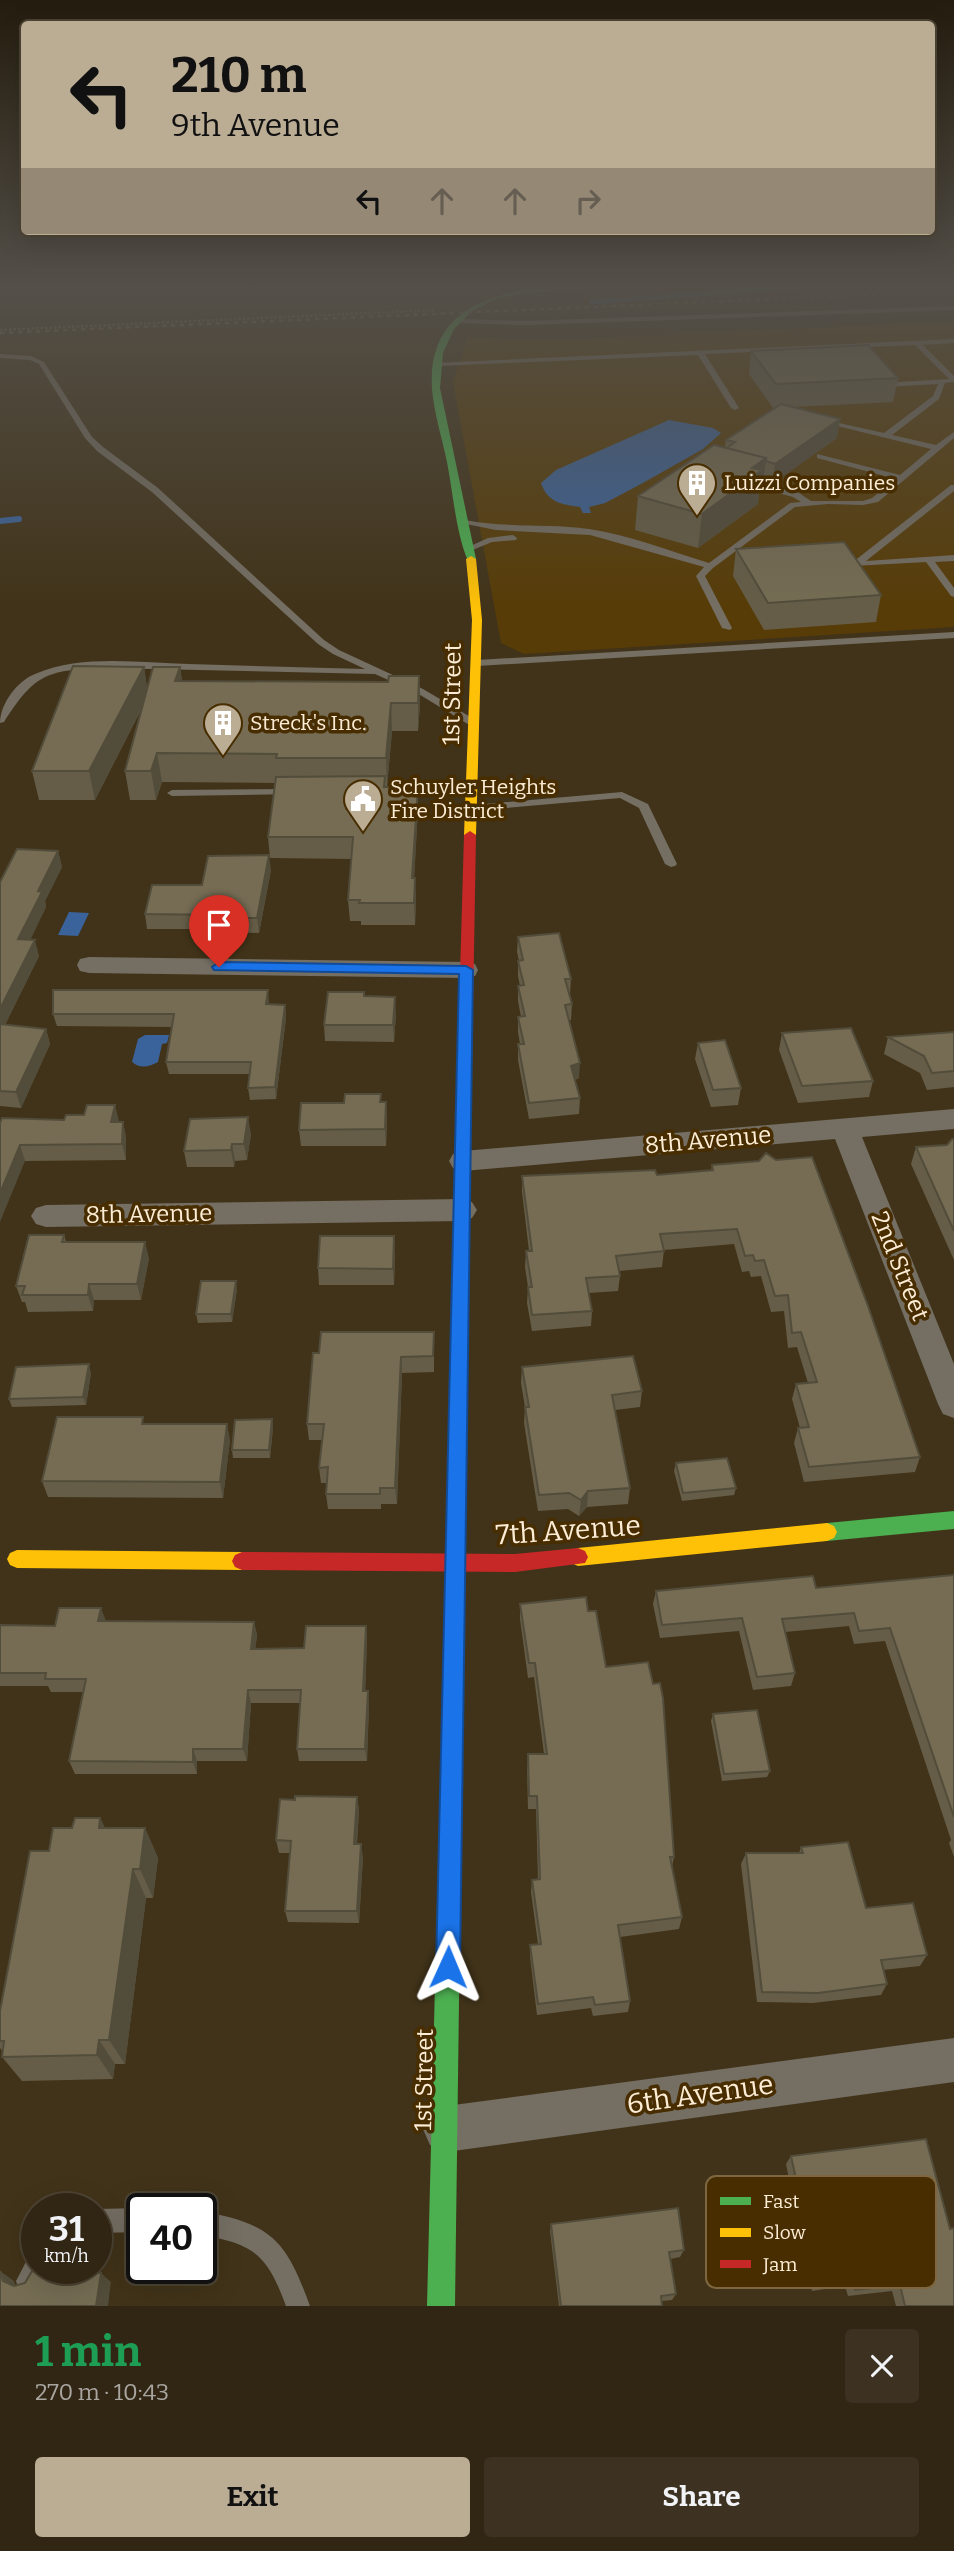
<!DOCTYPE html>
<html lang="en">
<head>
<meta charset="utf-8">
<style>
	:root { --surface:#312613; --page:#3d3221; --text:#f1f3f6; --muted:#a8a5a0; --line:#4c4333; --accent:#bbac94 }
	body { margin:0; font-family:Bitter,serif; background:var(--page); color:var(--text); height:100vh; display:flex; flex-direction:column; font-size:26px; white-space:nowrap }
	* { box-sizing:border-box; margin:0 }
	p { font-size:23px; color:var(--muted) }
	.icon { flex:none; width:38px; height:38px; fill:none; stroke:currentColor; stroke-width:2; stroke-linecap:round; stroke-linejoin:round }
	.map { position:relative; height:2306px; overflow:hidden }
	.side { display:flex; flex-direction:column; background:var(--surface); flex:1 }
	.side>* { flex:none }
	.banner { position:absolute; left:21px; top:21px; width:914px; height:214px; border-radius:7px; box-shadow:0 7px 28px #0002,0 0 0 2px var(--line); background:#bbac94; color:#111; overflow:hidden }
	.speed { position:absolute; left:21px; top:2193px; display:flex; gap:14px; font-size:35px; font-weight:700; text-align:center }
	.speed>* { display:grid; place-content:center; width:91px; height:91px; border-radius:50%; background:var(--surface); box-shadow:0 7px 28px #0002,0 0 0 2px var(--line); line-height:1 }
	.speed small { font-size:18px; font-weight:400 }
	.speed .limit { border:4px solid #111; border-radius:10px; background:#fff; color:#111 }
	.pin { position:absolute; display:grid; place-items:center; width:60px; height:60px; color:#fff; margin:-72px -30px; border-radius:50% 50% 50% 0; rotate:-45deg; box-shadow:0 0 7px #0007 }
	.pin .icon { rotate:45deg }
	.me { position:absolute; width:77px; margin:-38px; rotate:1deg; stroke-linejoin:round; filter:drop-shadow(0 0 5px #0008) }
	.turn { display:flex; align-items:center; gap:24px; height:147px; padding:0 35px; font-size:32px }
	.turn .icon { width:91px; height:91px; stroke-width:2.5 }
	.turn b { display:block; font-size:49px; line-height:60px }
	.lanes { display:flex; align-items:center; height:66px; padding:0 35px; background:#0003; justify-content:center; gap:35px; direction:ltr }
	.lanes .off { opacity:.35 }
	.round { display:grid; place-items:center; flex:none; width:74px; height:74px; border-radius:7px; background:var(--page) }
	.headline { display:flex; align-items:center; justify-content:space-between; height:119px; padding:0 35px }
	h1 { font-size:42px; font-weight:700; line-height:52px; color:#1e9e55 }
	.cta { display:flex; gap:14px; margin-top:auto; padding:14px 35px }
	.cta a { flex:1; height:80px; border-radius:7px; background:var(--accent); color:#111; font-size:28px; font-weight:700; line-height:80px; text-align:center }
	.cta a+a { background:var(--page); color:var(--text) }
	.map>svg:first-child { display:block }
	.built { fill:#573c07 }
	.water { fill:#3b639b }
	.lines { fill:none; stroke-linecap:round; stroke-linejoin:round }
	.stream-far1 { stroke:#3b639b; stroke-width:5 }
	.stream { stroke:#3b639b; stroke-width:6 }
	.path { stroke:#736a5c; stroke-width:2.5; stroke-dasharray:2.5 2; stroke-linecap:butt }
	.lane { fill:#746e63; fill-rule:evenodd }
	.street { fill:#746e63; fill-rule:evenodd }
	.fast { fill:#4caf50; fill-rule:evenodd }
	.slow { fill:#ffc107; fill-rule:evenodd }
	.jam { fill:#c62828; fill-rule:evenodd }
	.rail { stroke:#766d5d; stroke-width:2.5; stroke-dasharray:4.5 4.5; stroke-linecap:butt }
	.wall { fill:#655d47 }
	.shaded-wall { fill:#524c3a }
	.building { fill:#756c53; stroke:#524c3a; stroke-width:2 }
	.route { fill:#1a73e8; stroke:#114b97; stroke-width:2 }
	.labels { text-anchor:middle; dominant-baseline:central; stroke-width:7; stroke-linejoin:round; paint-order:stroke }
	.far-poi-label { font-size:21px; fill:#fdedd6; stroke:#472d00; text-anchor:start }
	.street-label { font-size:24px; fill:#fdedd6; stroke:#472d00 }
	.near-street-label { font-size:28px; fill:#fdedd6; stroke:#472d00 }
	.key { fill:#472d00; stroke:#7e6740; stroke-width:2 }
	.key-label { font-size:19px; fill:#fdedd6 }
</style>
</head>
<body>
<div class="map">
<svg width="954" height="2306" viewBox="0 0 954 2306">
	<rect width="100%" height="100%" fill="#413319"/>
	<!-- built -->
	<path class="built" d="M954 321V627L524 654 501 643 453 382 468 337 546 341Z"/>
	<!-- water -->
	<path class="water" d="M669 420 713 428 721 433 703 449 641 484 605 503 589 507 591 513H583L580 507C561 504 548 503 541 483L556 470Z
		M69 912 89 913 78 936 58 935Z
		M145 1035H169L167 1043 162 1044 158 1062C149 1067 140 1069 132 1062L138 1039Z"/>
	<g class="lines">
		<!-- stream-far1 -->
		<path class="stream-far1" d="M592 302 806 286"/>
		<!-- stream -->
		<path class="stream" d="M0 521 19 519"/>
		<!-- path -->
		<path class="path" d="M0 330 436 310"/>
		<!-- lane -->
		<path class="lane" d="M954 306V310L524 325 458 323 455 321 458 319 524 321Z
			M954 339V343L923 345 954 376V382L945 383 939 399 892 435 936 445 954 432V438L878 502 863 505 828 504 795 507 713 568 705 576 732 628 730 630 722 628 696 576 704 567 590 535 496 530 461 523 465 520C506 528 548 523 589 529 630 535 669 551 709 563L790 503 801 502 793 497 742 483V479L799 493 811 501H863L872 498 896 479 817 458V454L900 475 931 449 817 421 821 419 884 433 933 396 938 384 885 387 882 383 949 379 915 345 705 354 739 408 735 410 731 408 698 355 437 366 435 363Z
			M0 354 31 356 44 362 92 437 103 447 158 488 324 640 339 650 423 689 479 722V726H471L417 693 375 674 107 668C48 670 36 672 4 722L0 723C0 704 17 681 35 674 82 654 139 663 189 664 247 666 306 667 365 669L333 654 318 644 152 492 97 451 85 438 39 364 30 360 0 358Z
			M951 485H954V491L866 561 954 555V561L935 562 954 588V597L951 596 926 562 853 566V562Z
			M513 535 517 538 516 540 492 542 470 551 466 548 488 538Z
			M954 632V638L477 666 472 663 477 660Z
			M292 789 296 790V794L172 796 167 793 172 790Z
			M400 789H472L477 792 472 795 396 794V790Z
			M622 792 648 804 677 864 675 866 671 867 665 864 639 808 620 798 472 811 467 808 472 805Z
			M143 2208 142 2232 96 2233V2209Z
			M201 2211C272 2224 286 2240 310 2306H286C267 2255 255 2244 201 2235Z
			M37 2252V2268H47L37 2290 28 2293 19 2290 16 2281 29 2256Z"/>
		<!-- street -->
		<path class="street" d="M89 957 466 962 475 964 478 970 475 976 466 978 89 973 80 971 77 965 80 959Z
			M954 1109V1129L862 1137 954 1364V1418L943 1414 938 1404 835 1139 463 1171 453 1168 449 1161 453 1154 463 1151Z
			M462 1199 472 1202 477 1210 472 1218 462 1221 46 1227 36 1224 31 1216 36 1208 46 1205Z
			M954 2038V2082L446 2152 430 2145 423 2129 430 2113 446 2106Z"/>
		<!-- fast -->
		<path class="fast" d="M548 286H611L519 294 494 300 472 311 454 329 443 353 440 388 476 559 468 561C456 533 453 493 447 462 442 438 434 413 432 389 427 313 485 293 548 286Z
			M954 1511V1529L827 1541 820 1538 817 1532 820 1526 827 1523Z
			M454 1614 461 1617 464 1624 455 2306H427L444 1624 447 1617Z"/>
		<!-- slow -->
		<path class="slow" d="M471 556 476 559 482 620 476 835 470 839 464 835 472 620 466 559Z
			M462 1178 470 1184 464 1624 461 1631 454 1634 447 1631 444 1624 454 1184Z
			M827 1523 834 1526 837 1532 834 1538 827 1541 578 1566 571 1563 568 1557 571 1551 578 1548Z
			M17 1550 242 1552 249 1555 252 1561 249 1567 242 1570 17 1568 10 1565 7 1559 10 1553Z"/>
		<!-- jam -->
		<path class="jam" d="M470 831 476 835 470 1184 462 1190 454 1184 464 835Z
			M578 1548 585 1551 588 1557 585 1563 515 1572 242 1570 235 1567 232 1561 235 1555 242 1552 515 1554Z"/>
		<!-- rail -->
		<path class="rail" d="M0 333 954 291"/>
	</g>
	<!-- wall -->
	<path class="wall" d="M751 351 898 378 893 402 793 407 837 438 772 484 763 481 762 491 759 493 758 504 698 548 635 530 638 496 725 447 726 440 775 408H773L749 374Z
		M736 549 881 595 876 622 764 630 733 576Z
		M144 667 147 688 180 667 182 681 388 682 419 676 420 704 418 731H392L387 787H386L418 809 414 878 416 899 415 925H361V921H350L348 900 352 859 270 858 268 837 275 783 162 782 156 800H130L125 771 142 708 95 800H39L32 771Z
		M58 851 62 867 45 901 46 907 30 940 39 956 5 1025 46 1029 50 1044 21 1108 0 1106V882Z
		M271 870 259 933 222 932 221 929H147L145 914 202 885Z
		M518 937 571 979 570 994H569L572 1004 571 1020H569L579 1078 575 1080 580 1098 579 1114 529 1119 518 1060V1044H520L518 1032V1017H521L518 1001V986H520L518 976V961H519L517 952Z
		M365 996 396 1013 394 1042 325 1041 324 1025Z
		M269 1002V1004L285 1005 286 1018 276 1099 250 1100 248 1088 249 1074H169L166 1062 172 1027 57 1026 53 1014Z
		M954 1032V1087L927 1090 920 1073 884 1054 888 1037Z
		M782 1033 873 1081 869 1097 798 1103 779 1050Z
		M698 1043 741 1088 738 1105 711 1107 695 1059Z
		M381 1102H386L387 1119 386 1146H301L299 1130Z
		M64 1120 119 1121V1122H123L126 1138V1160L25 1161 0 1123Z
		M251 1134 247 1160 235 1161 234 1167H187L184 1151Z
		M954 1139V1260L911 1164 916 1147 947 1145Z
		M712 1165 920 1457 915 1472 804 1482 794 1443 798 1428H800L792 1399 796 1384 808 1383 797 1347 788 1348 784 1311 771 1312 761 1276 751 1277 749 1271 742 1272 734 1244 664 1250 662 1267 619 1271 620 1276 618 1291 589 1293 592 1311 591 1326 532 1331 527 1303 528 1287 525 1267 526 1251H529L522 1192V1176L657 1175 711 1171Z
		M64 1235 66 1242 149 1258 141 1300H94L93 1311 28 1312 25 1302H22L16 1286Z
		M395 1253 394 1285H319L318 1268Z
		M237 1289 232 1322 198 1323 196 1314Z
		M434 1349V1372L402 1373 397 1504H381V1509H328L326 1494 327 1483H321L319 1468 322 1440H309L307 1424 313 1353Z
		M522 1367 642 1391 640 1407 615 1410 630 1488 628 1504 587 1507 579 1516 568 1509 538 1511 524 1423 525 1407 521 1383Z
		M91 1373 86 1405 12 1407 9 1399Z
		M272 1419 273 1428 270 1458H233L232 1450Z
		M145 1424 230 1440 223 1498 48 1497 42 1481Z
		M676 1463 736 1488 734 1495 682 1501 674 1471Z
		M954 1575V1857L949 1843 951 1840 885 1641 854 1644 849 1626 785 1632 795 1673 791 1686 753 1690 739 1631 660 1638 653 1604 656 1591 816 1588Z
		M520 1604 588 1611 606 1667 674 1857 672 1867 682 1917 679 1929 620 1937 630 2001 628 2012 593 2016 591 2008 537 2015 530 1957V1945L538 1944 531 1892 532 1880 538 1879 536 1809H528L527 1768 528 1754H544L534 1677 528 1678 520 1619Z
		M106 1622H254L257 1635 255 1649 304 1648 366 1626 367 1639 365 1691 369 1703 367 1761H299L297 1749 300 1703H251L247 1761H197V1774H75L69 1761 83 1692H51L48 1686H0V1625L55 1626Z
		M713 1714 770 1771 767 1777 722 1781 711 1721Z
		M357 1797 359 1810 357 1844 363 1857 359 1923 288 1922 285 1911 290 1853H279L276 1840 295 1800Z
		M100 1818 105 1828H145L158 1858 153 1898H146L125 2064H115L113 2079 22 2081 2 2057 3 2052 0 2048V2011L49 1851 72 1828Z
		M801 1847 866 1908 927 1955 920 1966 883 1970 887 1984 881 1995 813 2003 757 2002 741 1864 746 1853H799Z
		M791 2156 954 2306H896L892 2291 848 2296 845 2286 812 2291 786 2164Z
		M551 2224 684 2250 680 2257 670 2259 676 2294 672 2300 662 2301V2306H559L550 2231Z"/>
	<!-- shaded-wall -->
	<path class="shaded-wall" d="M840 419 837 438 772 484 775 464Z
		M766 458 762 491 759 493 758 504 698 548 702 514 752 468Z
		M144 667 148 695 95 800 89 771Z
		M180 667 184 695 175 681Z
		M419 676 420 704 418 731V703Z
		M391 703 392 731 387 787 386 758Z
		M157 753 162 782 156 800 151 771Z
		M418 787V809L413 899 412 878Z
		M58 851 62 867 45 901 46 907 23 955 18 939 38 891Z
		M269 855 271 870 259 933 257 918Z
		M415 878 416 899 415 925 414 903Z
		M35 940 39 956 0 1035V1009Z
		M268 990 269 1002 268 1017 266 1004Z
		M395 997 396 1013 394 1042 393 1025Z
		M285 1005 286 1018 276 1099 275 1087Z
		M46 1029 50 1044 21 1108 16 1092Z
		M580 1063 579 1078 570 1081 571 1066Z
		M386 1102 387 1119 386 1146 385 1129Z
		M115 1105 119 1121 115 1138 111 1122Z
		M248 1117 251 1134 247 1160 244 1144Z
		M123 1122 126 1138V1160L122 1144Z
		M232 1144 235 1161 234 1167 231 1150Z
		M20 1145 25 1161 0 1222V1193Z
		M394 1236 395 1253 394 1285 393 1269Z
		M145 1242 149 1258 141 1300 137 1284Z
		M236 1281 237 1289 232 1322 231 1314Z
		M89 1284 94 1300 93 1311 88 1295Z
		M401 1357 402 1373 397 1504 395 1488Z
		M89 1364 91 1373 86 1405 83 1397Z
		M272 1419 273 1428 270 1458 269 1450Z
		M227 1424 230 1440 223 1498 220 1482Z
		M588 1491 587 1507 579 1516 581 1500Z
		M101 1608 106 1621H98Z
		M254 1622 257 1635 254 1662 251 1649Z
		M366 1626 367 1639 365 1704 363 1691Z
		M248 1690 251 1703 247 1761 243 1749Z
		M368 1691 369 1703 367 1761 365 1749Z
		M193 1749 197 1761V1774L193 1762Z
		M357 1797 359 1810 356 1857 354 1844Z
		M100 1818 115 1848 99 1828Z
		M145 1828 158 1858 153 1898 140 1869Z
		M361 1844 363 1857 359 1923 357 1911Z
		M133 1869 146 1898 125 2064 109 2040Z
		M99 2040 115 2064 113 2079 97 2055Z
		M0 2271 14 2281 17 2291 3 2281Z
		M101 2273 111 2282 108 2306H96Z"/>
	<!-- building -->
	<path class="building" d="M868 345 898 378 776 384 751 351Z
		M781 404 840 419 775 464 766 461V458L727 448 735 442 726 440Z
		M714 445 766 458 752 468 762 470 702 514 638 496Z
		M844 542 881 595 768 603 736 549Z
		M73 666 144 667 89 771H32Z
		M153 667H180L175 681 388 682 389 676H419L418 703H391L386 758H276L277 754 157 753 151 771H125Z
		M385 776 384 787H418L412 878H415L414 903H359L360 900H348L353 837H268L276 777Z
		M17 849 58 851 38 891 42 892 18 939 35 940 0 1009V882Z
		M269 855 257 918H219L220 915 145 914 152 885H202L208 856Z
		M559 933 571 979H565L572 1004 565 1005 580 1063 571 1066 580 1098 529 1103 518 1044H524L518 1017 525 1016 518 986 524 985 518 961 523 960 518 937Z
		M53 990H268L266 1004 285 1005 275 1087 248 1088 251 1062H166L174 1014H53Z
		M328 992H364V996L395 997 393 1025H324Z
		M0 1024 46 1029 16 1092 0 1091Z
		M851 1028 873 1081 802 1086 782 1033Z
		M954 1032V1071L932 1073 924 1056 888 1037Z
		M725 1040 741 1088 713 1090 698 1043Z
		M345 1094H381L380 1102H386L385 1129 299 1130 301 1103H344Z
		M87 1105H115L111 1122H123L122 1144 20 1145 0 1193V1123L2 1118 64 1120 66 1115H84Z
		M248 1117 244 1144H232L231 1150 184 1151 190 1119Z
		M952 1139H954V1231L916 1147 947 1145Z
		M766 1153 776 1160 812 1157 868 1306 920 1457 809 1467 798 1428 809 1427 796 1384 817 1382 801 1332 792 1333 788 1295 775 1296 764 1260 755 1261 753 1255 745 1256 737 1229 660 1234 664 1251 616 1256 620 1276 586 1278 592 1311 532 1315 528 1287H532L526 1251H532L522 1176 655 1170 657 1175 713 1170 712 1165 759 1161Z
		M29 1235H64L62 1242H145L137 1284H89L88 1295H22L25 1286H16Z
		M320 1236H394L393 1269 318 1268Z
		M201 1281H236L231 1314H196Z
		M321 1332H434L433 1356 401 1357 395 1488H380V1494H326L328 1467 319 1468 324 1424H307L313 1353H319Z
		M633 1356 642 1391 612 1395 630 1488 588 1491 581 1500 569 1493 539 1495 525 1407H529L522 1367Z
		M89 1364 83 1397 9 1399 16 1367Z
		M57 1417H143L142 1424H227L220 1482 42 1481Z
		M272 1419 269 1450H232L235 1420Z
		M727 1458 736 1488 683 1493 676 1463Z
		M954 1575V1817L890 1628 859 1631 854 1613 782 1619 795 1673 757 1677 742 1618 662 1625 656 1591 813 1576 816 1588Z
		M586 1597 588 1611H596L606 1667 648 1662 653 1684 660 1683 663 1698 674 1857H670L682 1917 618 1925 630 2001 595 2005 593 1997 538 2004 530 1945 541 1944 532 1880 540 1879 537 1796H529L528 1754H547L535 1663H529L520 1604Z
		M59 1608H101L98 1621 254 1622 251 1649 304 1648 306 1626H366L363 1691H368L365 1749H297L301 1690H248L243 1749H193V1762L69 1761 86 1679H45L46 1673H0V1625L55 1626Z
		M757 1710 770 1771 724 1774 713 1714Z
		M295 1796 357 1797 354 1844H361L357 1911H285L291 1841 276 1840 280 1799 295 1800Z
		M75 1818H100L99 1828H145L140 1869H133L109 2040H99L97 2055 2 2057 4 2041H0V2011L30 1851H49L53 1828H72Z
		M848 1842 866 1908 913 1903 927 1955 881 1960 887 1984 818 1993 762 1992 746 1853H803L801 1847Z
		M926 2139 950 2229 954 2228V2306H905L900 2285 855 2290 852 2279 819 2284 791 2156Z
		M678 2208 684 2250 669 2252 676 2294 661 2296 662 2306H561L551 2224Z
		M0 2271 3 2281 14 2286 25 2283 32 2271 101 2273 96 2306H0Z"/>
	<!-- sky -->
	<linearGradient id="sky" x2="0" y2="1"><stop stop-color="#241c0e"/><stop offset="0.47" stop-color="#545049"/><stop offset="1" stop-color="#545049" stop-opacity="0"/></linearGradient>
	<rect width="954" height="609" fill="url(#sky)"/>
	<!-- route -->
	<path class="route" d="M219 962 466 966 473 970 460 1967 457 1976 448 1979 440 1976 436 1967 459 974 214 970 212 967Z"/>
	<!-- icons -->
	<defs>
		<symbol id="building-pin" viewBox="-11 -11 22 30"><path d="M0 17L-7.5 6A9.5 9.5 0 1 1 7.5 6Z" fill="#bbac94" stroke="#472d00"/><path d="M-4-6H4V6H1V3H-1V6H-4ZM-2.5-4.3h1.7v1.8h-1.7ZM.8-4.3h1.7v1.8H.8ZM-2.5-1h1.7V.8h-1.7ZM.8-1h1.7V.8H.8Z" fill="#fff"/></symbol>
		<symbol id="civic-pin" viewBox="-11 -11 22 30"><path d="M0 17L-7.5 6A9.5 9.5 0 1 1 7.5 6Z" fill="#bbac94" stroke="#472d00"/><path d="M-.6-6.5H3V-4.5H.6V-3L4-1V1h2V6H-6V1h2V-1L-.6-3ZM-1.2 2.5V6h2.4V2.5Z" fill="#fff"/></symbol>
	</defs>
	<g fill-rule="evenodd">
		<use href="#building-pin" x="675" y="461" width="44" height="60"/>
		<use href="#building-pin" x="201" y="701" width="44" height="60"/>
		<use href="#civic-pin" x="341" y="777" width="44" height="60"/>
	</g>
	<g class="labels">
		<!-- far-poi labels -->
		<g class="far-poi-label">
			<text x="724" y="483">Luizzi Companies</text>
			<text x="250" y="723">Streck's Inc.</text>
			<text x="390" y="787">Schuyler Heights<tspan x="390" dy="24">Fire District</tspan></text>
		</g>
		<!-- street labels -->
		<g class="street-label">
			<text transform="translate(452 694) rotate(-89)">1st Street</text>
			<text transform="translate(708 1140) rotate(-5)">8th Avenue</text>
			<text transform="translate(149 1214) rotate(-1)">8th Avenue</text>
			<text transform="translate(900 1266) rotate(68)">2nd Street</text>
			<text transform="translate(424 2080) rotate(-89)">1st Street</text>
		</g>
		<!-- near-street labels -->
		<g class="near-street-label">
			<text transform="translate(568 1530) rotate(-4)">7th Avenue</text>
			<text transform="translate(700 2094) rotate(-8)">6th Avenue</text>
		</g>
	</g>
	<!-- legend -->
	<rect x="706" y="2176" width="230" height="112" rx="10" class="key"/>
	<rect x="720" y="2197" width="31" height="8" fill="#4caf50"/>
	<rect x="720" y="2228" width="31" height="9" fill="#ffc107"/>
	<rect x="720" y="2260" width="31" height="8" fill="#c62828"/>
	<g class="key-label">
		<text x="763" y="2208">Fast</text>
		<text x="763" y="2239">Slow</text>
		<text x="763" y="2271">Jam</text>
	</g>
</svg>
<div class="speed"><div>31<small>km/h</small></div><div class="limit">40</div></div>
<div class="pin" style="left:219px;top:967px;background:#d93025"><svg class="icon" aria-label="arrive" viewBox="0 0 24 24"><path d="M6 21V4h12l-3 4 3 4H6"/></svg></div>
<svg class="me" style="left:448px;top:1967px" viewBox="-20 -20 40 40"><path d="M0-17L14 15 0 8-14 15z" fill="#1a73e8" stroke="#fff" stroke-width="4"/></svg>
<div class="banner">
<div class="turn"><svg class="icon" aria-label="left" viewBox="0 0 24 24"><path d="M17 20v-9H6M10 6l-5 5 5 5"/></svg><div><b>210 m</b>9th Avenue</div></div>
<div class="lanes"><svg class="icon" aria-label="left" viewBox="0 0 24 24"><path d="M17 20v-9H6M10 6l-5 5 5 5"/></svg><svg class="icon off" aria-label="ahead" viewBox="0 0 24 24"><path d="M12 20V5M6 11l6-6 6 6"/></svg><svg class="icon off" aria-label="ahead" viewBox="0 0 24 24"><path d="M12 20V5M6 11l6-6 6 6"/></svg><svg class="icon off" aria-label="right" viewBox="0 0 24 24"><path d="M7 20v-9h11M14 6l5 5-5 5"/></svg></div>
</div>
</div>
<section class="side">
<div class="headline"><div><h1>1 min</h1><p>270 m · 10:43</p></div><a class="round"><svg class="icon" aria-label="close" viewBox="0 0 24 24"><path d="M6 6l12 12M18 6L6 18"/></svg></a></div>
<div class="cta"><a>Exit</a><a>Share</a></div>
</section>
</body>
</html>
